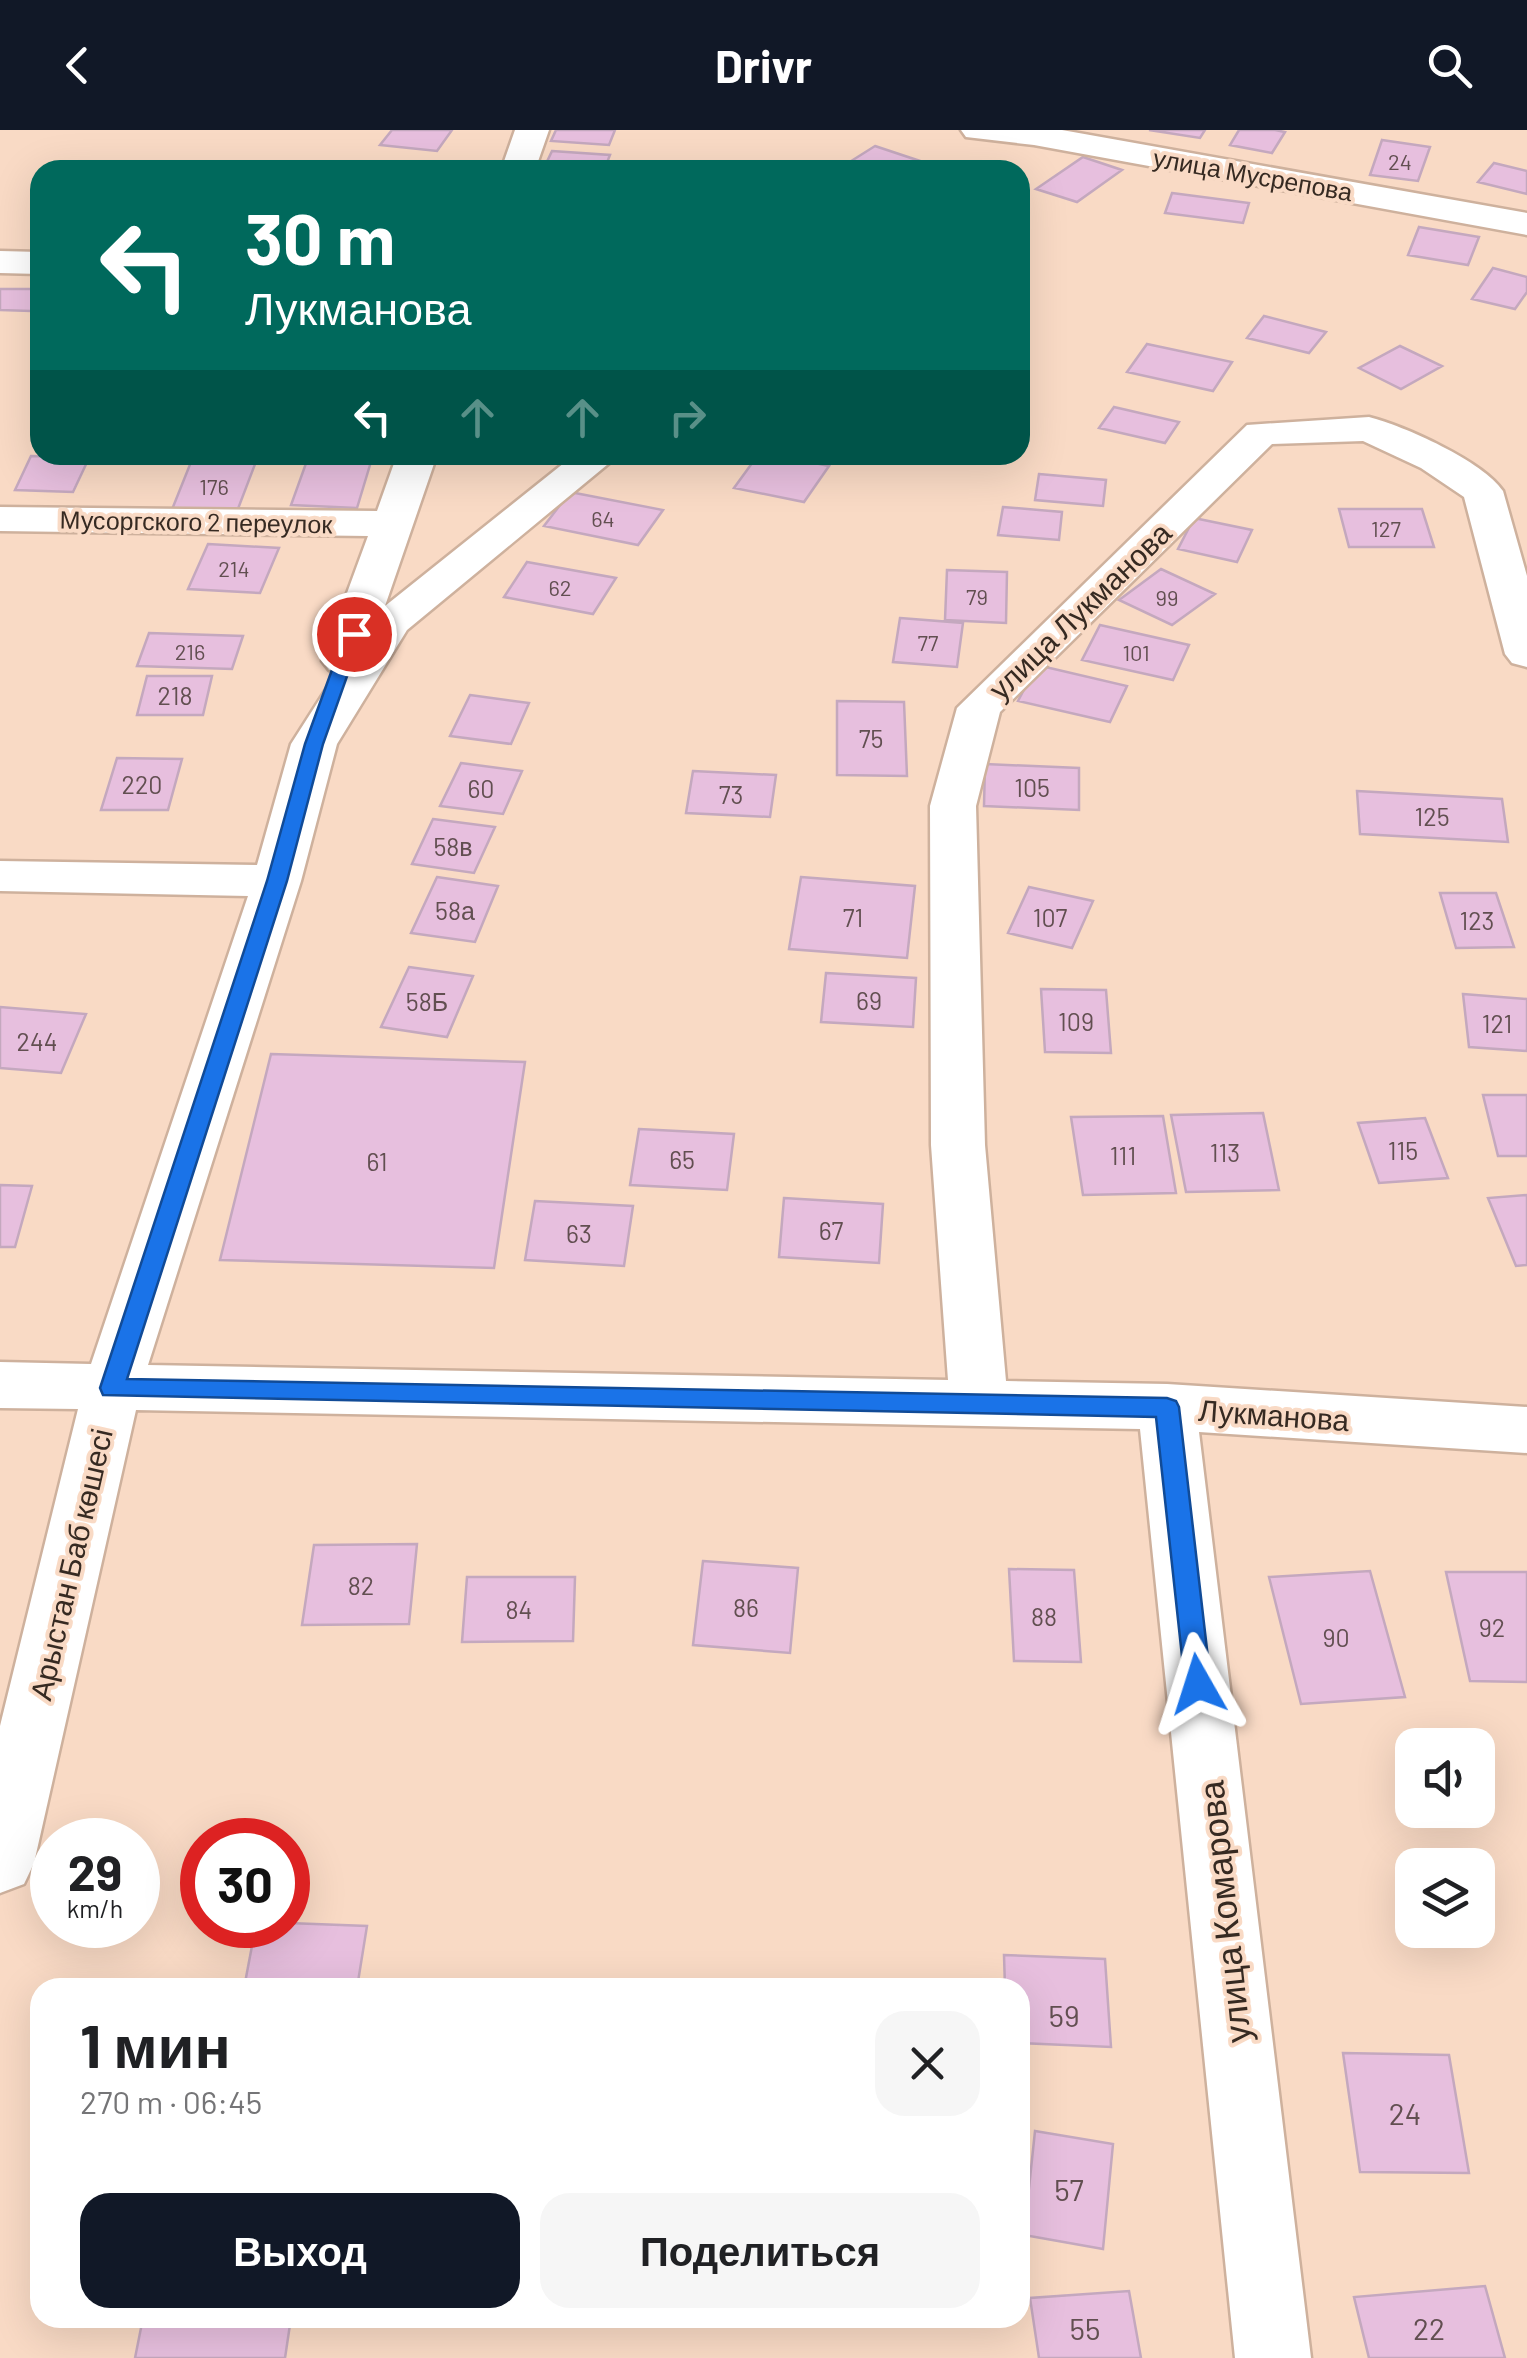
<!DOCTYPE html>
<html lang="ru">
<head>
<meta charset="utf-8">
<style>
	:root { --surface:#fff; --page:#f6f6f6; --text:#202124; --muted:#757577; --accent:#111827 }
	body { margin:0; font-family:Barlow,sans-serif; background:var(--page); color:var(--text); height:100vh; display:flex; flex-direction:column; font-size:38px; white-space:nowrap }
	* { box-sizing:border-box; margin:0 }
	p { font-size:32px; color:var(--muted) }
	.icon { flex:none; width:55px; height:55px; fill:none; stroke:currentColor; stroke-width:2; stroke-linecap:round; stroke-linejoin:round }
	.map { position:relative; flex:1; overflow:hidden }
	.details { position:absolute; left:30px; top:1848px; width:1000px; height:350px; display:flex; flex-direction:column; background:var(--surface); border-radius:30px; box-shadow:0 10px 40px #0002 }
	.details>* { flex:none }
	.top-card { position:absolute; left:30px; top:30px; width:1000px; height:305px; border-radius:30px; box-shadow:0 10px 40px #0002; background:#00695c; color:#fff; overflow:hidden }
	.controls { position:absolute; left:1395px; top:1598px; display:grid; gap:20px }
	.controls a { display:grid; place-items:center; width:100px; height:100px; border-radius:20px; background:var(--surface); box-shadow:0 10px 40px #0002; font-size:50px }
	.speed { position:absolute; left:30px; top:1688px; display:flex; gap:20px; font-size:50px; font-weight:700; text-align:center }
	.speed>* { display:grid; place-content:center; width:130px; height:130px; border-radius:50%; background:var(--surface); box-shadow:0 10px 40px #0002; line-height:1 }
	.speed small { font-size:25px; font-weight:400 }
	.speed .limit { border:15px solid #d22; background:#fff; color:#111 }
	.pin { position:absolute; display:grid; place-items:center; width:85px; height:85px; color:#fff; margin:-42px; border:5px solid #fff; border-radius:50%; box-shadow:0 2px 10px #0007 }
	.me { position:absolute; width:110px; margin:-55px; rotate:354deg; stroke-linejoin:round; filter:drop-shadow(0 0 8px #0008) }
	.turn { display:flex; align-items:center; gap:35px; height:210px; padding:0 50px; font-size:45px }
	.turn .icon { width:130px; height:130px; stroke-width:2.5 }
	.turn b { display:block; font-size:70px; line-height:85px }
	.lanes { display:flex; align-items:center; height:95px; padding:0 50px; background:#0003; justify-content:center; gap:50px; direction:ltr }
	.lanes .off { opacity:.35 }
	.round { display:grid; place-items:center; flex:none; width:105px; height:105px; border-radius:30px; background:var(--page) }
	.headline { display:flex; align-items:center; justify-content:space-between; height:170px; padding:0 50px }
	h1 { font-size:60px; font-weight:700; line-height:75px }
	.primary-button { display:flex; gap:20px; margin-top:auto; padding:20px 50px }
	.primary-button a { flex:1; height:115px; border-radius:30px; background:var(--accent); color:#fff; font-size:40px; font-weight:700; line-height:115px; text-align:center }
	.primary-button a+a { background:var(--page); color:var(--text) }
	header { display:flex; justify-content:space-between; align-items:center; height:130px; padding:0 50px; background:var(--accent); color:#fff; font-size:45px; font-weight:700 }
	.map>svg:first-child { display:block }
	.building { fill:#e7bfde; stroke:#c4a8be; stroke-width:2.5 }
	.lines { fill:none; stroke-linecap:round; stroke-linejoin:round }
	.minor-casing { stroke:#ceb19d; stroke-width:5 }
	.minor { fill:#fff; fill-rule:evenodd }
	.route { fill:#1a73e8; stroke:#114b97; stroke-width:2.5 }
	.labels { text-anchor:middle; dominant-baseline:central; stroke-width:8; stroke-linejoin:round; paint-order:stroke }
	.far-number-label { font-size:22px; fill:#624f51 }
	.far-street-label { font-size:25px; fill:#362a22; stroke:#f9dac5 }
	.number-label { font-size:25px; fill:#624f51 }
	.street-label { font-size:30px; fill:#362a22; stroke:#f9dac5 }
	.near-number-label { font-size:30px; fill:#624f51 }
	.near-street-label { font-size:35px; fill:#362a22; stroke:#f9dac5 }
</style>
</head>
<body>
<header><svg class="icon" aria-label="back" viewBox="0 0 24 24"><path d="M15 5l-7 7 7 7"/></svg>Drivr<svg class="icon" aria-label="search" viewBox="0 0 24 24"><circle cx="10" cy="10" r="6"/><path d="M15 15l6 6"/></svg></header>
<div class="map">
<svg width="1527" height="2228" viewBox="0 0 1527 2228">
	<rect width="100%" height="100%" fill="#f9dac5"/>
	<!-- building -->
	<path class="building" d="M392 0H452L437 21 380 15Z
		M556 0H615L609 15 551 11Z
		M1149 0H1205L1200 8Z
		M1239 0H1275L1285 2 1272 23 1230 15Z
		M1382 10 1430 17 1418 51 1370 45Z
		M875 16 923 32 911 40H837Z
		M552 21 610 25 604 40H543Z
		M1083 27 1122 40 1077 72 1036 59Z
		M1494 33 1527 41V64L1478 52Z
		M1172 63 1249 73 1243 93 1165 83Z
		M1419 97 1479 107 1468 135 1408 125Z
		M1493 138 1527 147V162L1515 179 1472 169Z
		M0 159H40V160L31 181 0 180Z
		M1264 186 1326 202 1309 223 1247 208Z
		M1147 214 1232 232 1213 261 1127 242Z
		M1400 216 1442 236 1401 259 1359 238Z
		M1114 277 1179 292 1165 313 1099 298Z
		M309 325H373L357 378 291 375Z
		M758 325H776L829 336 804 372 734 358Z
		M31 326 89 328 73 362 15 360Z
		M193 327 257 329 236 384 171 382Z
		M1039 344 1106 350 1103 376 1035 370Z
		M570 362 663 380 638 415 544 396Z
		M1003 377 1062 382 1059 410 998 405Z
		M1339 379H1422L1434 417H1349Z
		M1194 388 1252 400 1237 432 1178 419Z
		M208 414 279 418 260 463 188 459Z
		M527 432 616 448 593 484 504 467Z
		M1161 439 1215 464 1172 495 1119 470Z
		M947 440 1007 442 1006 493 945 490Z
		M900 488 963 493 957 537 893 532Z
		M1100 495 1189 515 1173 550 1082 530Z
		M149 503 243 506 232 539 137 536Z
		M1037 535 1127 556 1110 592 1018 571Z
		M147 546H212L203 585H137Z
		M470 565 529 573 511 614 450 606Z
		M837 571 904 572 907 646 837 645Z
		M117 628 182 629 168 680H101Z
		M461 633 522 641 503 684 440 676Z
		M985 634 1079 638V680L984 676Z
		M693 641 776 645 770 687 686 683Z
		M1357 661 1502 669 1508 712 1360 704Z
		M433 689 495 697 474 743 412 734Z
		M437 747 498 756 475 812 411 803Z
		M801 747 915 756 907 828 789 819Z
		M1029 757 1093 771 1072 818 1008 803Z
		M1440 763H1496L1514 817 1456 818Z
		M409 837 473 846 447 907 381 897Z
		M826 843 916 848 913 897 821 892Z
		M1041 859 1106 860 1111 923 1045 922Z
		M1463 864 1527 869V921L1469 917Z
		M0 877 86 884 61 943 0 938Z
		M271 924 525 932 494 1138 220 1130Z
		M1483 965H1527V1026H1498Z
		M1263 983 1279 1060 1186 1062 1171 985Z
		M1163 986 1176 1063 1083 1065 1071 987Z
		M1425 988 1448 1048 1379 1053 1358 993Z
		M639 999 734 1004 727 1060 630 1055Z
		M0 1055 32 1056 15 1117H0Z
		M1527 1065V1135L1516 1136 1488 1068Z
		M784 1068 883 1074 879 1133 779 1127Z
		M535 1071 633 1076 624 1136 525 1130Z
		M417 1414 409 1494 302 1495 314 1415Z
		M703 1431 798 1438 790 1523 693 1515Z
		M1009 1439 1074 1440 1081 1532 1014 1531Z
		M1370 1441 1405 1567 1301 1574 1269 1447Z
		M1446 1442H1527V1552L1470 1551Z
		M467 1447H575L573 1511 462 1512Z
		M288 1793 367 1796 357 1858H244L256 1795Z
		M1004 1825 1105 1829 1111 1917 1020 1913V1858H1005Z
		M1343 1923 1449 1925 1469 2043 1360 2042Z
		M1035 2001 1113 2014 1103 2119 1024 2105Z
		M1485 2156 1505 2228H1369L1354 2167Z
		M1129 2161 1141 2228H1039L1030 2168Z
		M143 2188H291L285 2228H135Z"/>
	<g class="lines">
		<defs>
			<path id="minor" d="M515 0H549L535 40H501Z
				M961 0H1062L1527 83V105L1034 15 966 7Z
				M0 121 40 122V144L0 143Z
				M1369 287C1404 296 1483 331 1503 361L1527 446V537L1512 533 1505 524 1464 367 1421 338 1363 311 1272 314 1000 582 976 676 985 1015 1006 1251 1167 1254 1527 1277V1323L1199 1302 1311 2228H1235L1140 1299 136 1280 34 1733 24 1754 0 1763V1596L78 1279 0 1278V1232L91 1234 248 766 0 761V731L257 735 291 614 337 542 329 540 322 531 368 406 0 401V377L377 381 397 325H437L385 476 574 325H619L407 500 337 614 301 751 148 1235 948 1250 931 1015 930 676 957 578 1247 295Z"/>
		</defs>
		<!-- minor casing -->
		<use href="#minor" class="minor-casing"/>
		<!-- minor -->
		<use href="#minor" class="minor"/>
	</g>
	<!-- route -->
	<path class="route" d="M354 499 362 504 323 614 287 751 127 1249 1167 1268 1176 1271 1179 1277 1211 1554 1207 1562 1198 1566 1189 1562 1185 1554 1156 1287 103 1265 100 1258 267 751 305 614 345 504Z"/>
	<g class="labels">
		<!-- far-number labels -->
		<g class="far-number-label">
			<text x="1400" y="31">24</text>
			<text x="214" y="356">176</text>
			<text x="603" y="388">64</text>
			<text x="1386" y="398">127</text>
			<text x="234" y="438">214</text>
			<text x="560" y="457">62</text>
			<text x="977" y="466">79</text>
			<text x="1167" y="467">99</text>
			<text x="928" y="512">77</text>
			<text x="190" y="521">216</text>
			<text x="1136" y="522">101</text>
		</g>
		<!-- far-street labels -->
		<g class="far-street-label">
			<text transform="translate(1253 44) rotate(10)">улица Мусрепова</text>
			<text transform="translate(196 391) rotate(1)">Мусоргского 2 переулок</text>
		</g>
		<!-- number labels -->
		<g class="number-label">
			<text x="175" y="565">218</text>
			<text x="871" y="608">75</text>
			<text x="142" y="654">220</text>
			<text x="1032" y="657">105</text>
			<text x="481" y="658">60</text>
			<text x="731" y="664">73</text>
			<text x="1432" y="686">125</text>
			<text x="453" y="716">58в</text>
			<text x="455" y="780">58а</text>
			<text x="853" y="787">71</text>
			<text x="1050" y="787">107</text>
			<text x="1477" y="790">123</text>
			<text x="869" y="870">69</text>
			<text x="427" y="871">58Б</text>
			<text x="1076" y="891">109</text>
			<text x="1497" y="893">121</text>
			<text x="37" y="911">244</text>
			<text x="1403" y="1020">115</text>
			<text x="1225" y="1022">113</text>
			<text x="1123" y="1025">111</text>
			<text x="682" y="1029">65</text>
			<text x="377" y="1031">61</text>
			<text x="831" y="1100">67</text>
			<text x="579" y="1103">63</text>
			<text x="361" y="1455">82</text>
			<text x="746" y="1477">86</text>
			<text x="519" y="1479">84</text>
			<text x="1044" y="1486">88</text>
			<text x="1492" y="1497">92</text>
			<text x="1336" y="1507">90</text>
		</g>
		<!-- street labels -->
		<g class="street-label">
			<text transform="translate(1079 480) rotate(-44)">улица Лукманова</text>
			<text transform="translate(1274 1284) rotate(4)">Лукманова</text>
			<text transform="translate(70 1434) rotate(-77)">Арыстан Баб көшесі</text>
		</g>
		<!-- near-number labels -->
		<g class="near-number-label">
			<text x="1064" y="1885">59</text>
			<text x="1405" y="1983">24</text>
			<text x="1069" y="2059">57</text>
			<text x="1085" y="2198">55</text>
			<text x="1429" y="2198">22</text>
		</g>
		<!-- near-street labels -->
		<g class="near-street-label">
			<text transform="translate(1223 1782) rotate(-96)">улица Комарова</text>
		</g>
	</g>
</svg>
<div class="controls">
<a><svg class="icon" aria-label="sound" viewBox="0 0 24 24"><path d="M4 9h4l5-4v14l-5-4H4zM17 9q2 3 0 6"/></svg></a>
<a><svg class="icon" aria-label="layers" viewBox="0 0 24 24"><path d="M12 4l9 5-9 5-9-5zM3 14l9 5 9-5"/></svg></a>
</div>
<div class="speed"><div>29<small>km/h</small></div><div class="limit">30</div></div>
<div class="pin" style="left:354px;top:504px;background:#d93025"><svg class="icon" aria-label="arrive" viewBox="0 0 24 24"><path d="M6 21V4h12l-3 4 3 4H6"/></svg></div>
<svg class="me" style="left:1198px;top:1554px" viewBox="-20 -20 40 40"><path d="M0-17L14 15 0 8-14 15z" fill="#1a73e8" stroke="#fff" stroke-width="4"/></svg>
<div class="top-card">
<div class="turn"><svg class="icon" aria-label="left" viewBox="0 0 24 24"><path d="M17 20v-9H6M10 6l-5 5 5 5"/></svg><div><b>30 m</b>Лукманова</div></div>
<div class="lanes"><svg class="icon" aria-label="left" viewBox="0 0 24 24"><path d="M17 20v-9H6M10 6l-5 5 5 5"/></svg><svg class="icon off" aria-label="ahead" viewBox="0 0 24 24"><path d="M12 20V5M6 11l6-6 6 6"/></svg><svg class="icon off" aria-label="ahead" viewBox="0 0 24 24"><path d="M12 20V5M6 11l6-6 6 6"/></svg><svg class="icon off" aria-label="right" viewBox="0 0 24 24"><path d="M7 20v-9h11M14 6l5 5-5 5"/></svg></div>
</div>
<section class="details">
<div class="headline"><div><h1>1 мин</h1><p>270 m · 06:45</p></div><a class="round"><svg class="icon" aria-label="close" viewBox="0 0 24 24"><path d="M6 6l12 12M18 6L6 18"/></svg></a></div>
<div class="primary-button"><a>Выход</a><a>Поделиться</a></div>
</section>
</div>
</body>
</html>
